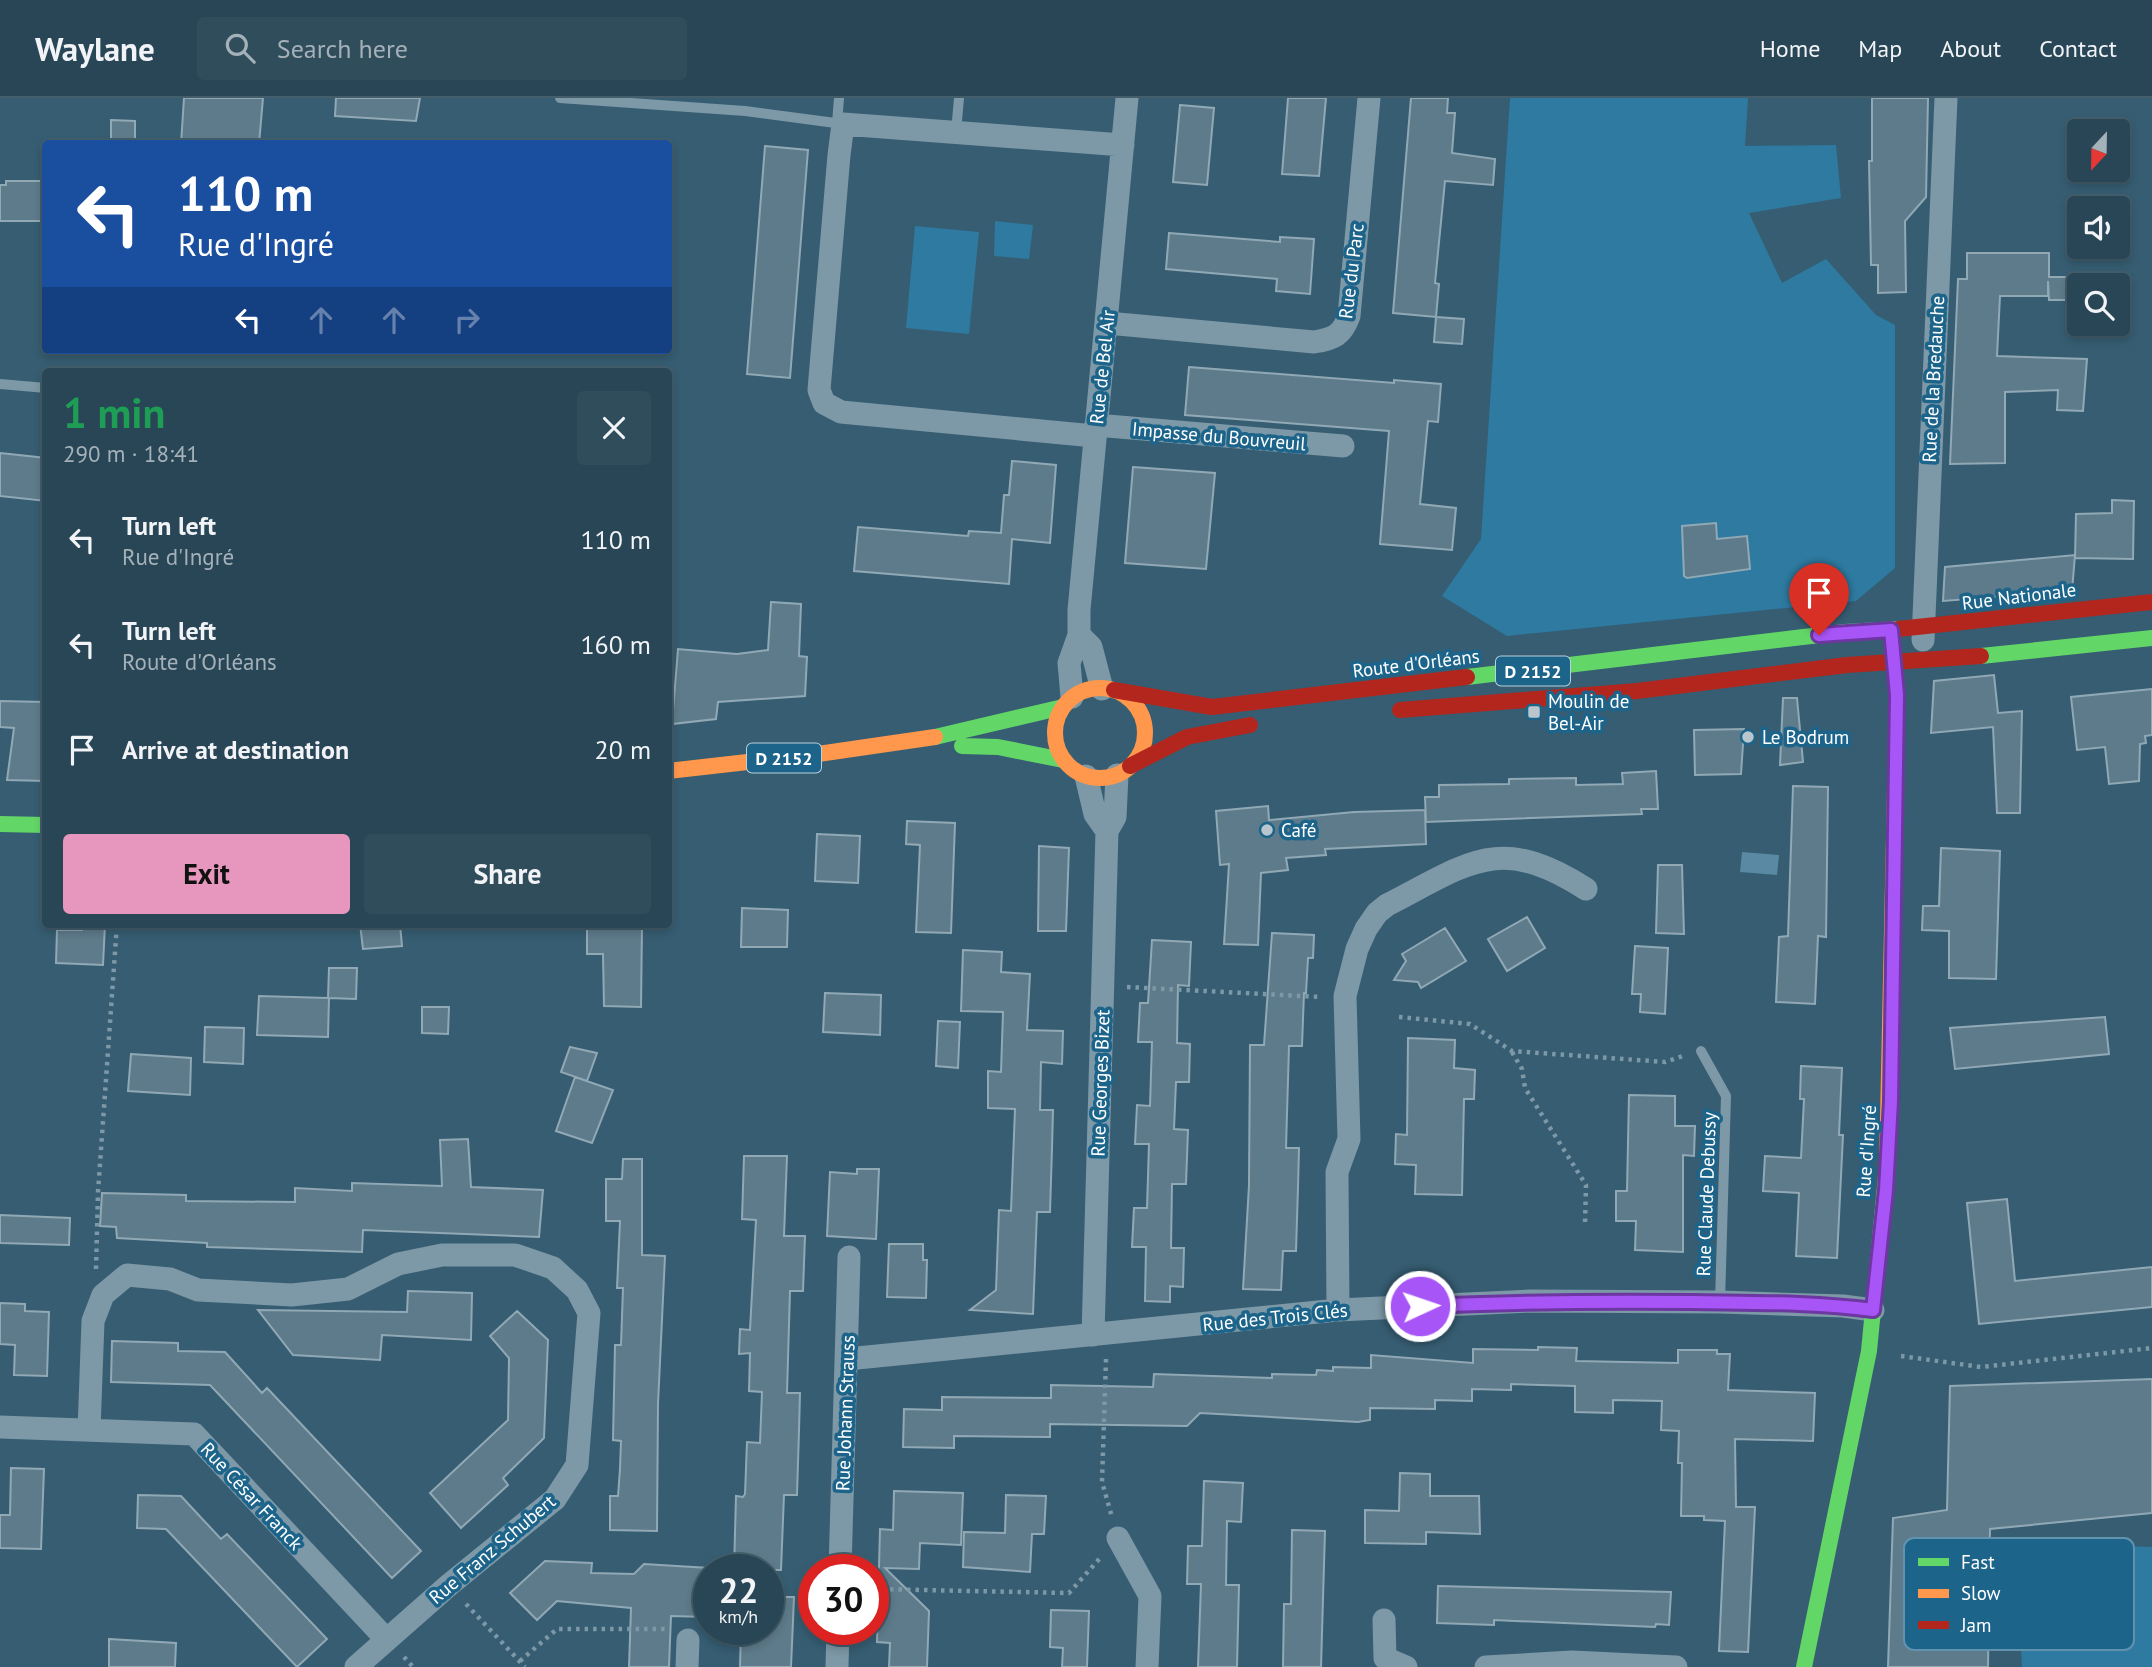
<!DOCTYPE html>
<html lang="en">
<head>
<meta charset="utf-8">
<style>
	:root { --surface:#284656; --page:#304d5c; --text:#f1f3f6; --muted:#a5b1b9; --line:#445e6c; --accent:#e797bd }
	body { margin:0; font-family:"PT Sans",sans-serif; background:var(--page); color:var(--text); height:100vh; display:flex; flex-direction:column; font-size:26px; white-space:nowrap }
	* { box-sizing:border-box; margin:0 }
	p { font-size:23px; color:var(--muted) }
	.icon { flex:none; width:38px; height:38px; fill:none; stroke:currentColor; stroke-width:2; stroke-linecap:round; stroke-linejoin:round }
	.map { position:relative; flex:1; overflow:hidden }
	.sheet { position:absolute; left:42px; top:270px; width:630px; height:560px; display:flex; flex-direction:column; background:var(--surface); border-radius:7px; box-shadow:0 4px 10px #0003,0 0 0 2px var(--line) }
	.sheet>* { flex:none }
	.banner { position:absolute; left:42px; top:42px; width:630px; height:214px; border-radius:7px; box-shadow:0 4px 10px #0003,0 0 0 2px var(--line); background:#1a4fa0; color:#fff; overflow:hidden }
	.needle { width:46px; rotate:202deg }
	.buttons { position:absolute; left:2067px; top:21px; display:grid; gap:14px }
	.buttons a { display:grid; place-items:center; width:63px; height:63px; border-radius:7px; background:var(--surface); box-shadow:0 4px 10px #0003,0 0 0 2px var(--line); font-size:35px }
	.speed { position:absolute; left:693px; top:1456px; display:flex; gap:14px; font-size:35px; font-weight:700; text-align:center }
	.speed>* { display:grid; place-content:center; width:91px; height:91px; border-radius:50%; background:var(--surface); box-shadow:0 4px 10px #0003,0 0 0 2px var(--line); line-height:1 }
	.speed small { font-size:18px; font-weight:400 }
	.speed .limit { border:10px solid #d22; background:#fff; color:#111 }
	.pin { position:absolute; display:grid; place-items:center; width:60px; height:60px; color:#fff; margin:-72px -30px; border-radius:50% 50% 50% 0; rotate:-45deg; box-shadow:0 0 7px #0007 }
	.pin .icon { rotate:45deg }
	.me { position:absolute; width:77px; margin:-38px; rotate:87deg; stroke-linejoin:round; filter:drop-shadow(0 0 5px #0008) }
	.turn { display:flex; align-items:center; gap:24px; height:147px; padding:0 21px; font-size:32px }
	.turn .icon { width:91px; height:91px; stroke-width:2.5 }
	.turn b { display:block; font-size:49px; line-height:60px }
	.lanes { display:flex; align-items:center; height:66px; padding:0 21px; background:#0003; justify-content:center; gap:35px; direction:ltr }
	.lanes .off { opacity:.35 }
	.round { display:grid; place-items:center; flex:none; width:74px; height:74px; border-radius:7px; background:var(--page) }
	.overview { display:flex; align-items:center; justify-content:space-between; height:119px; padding:0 21px }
	h1 { font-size:42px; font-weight:800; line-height:52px; color:#1e9e55 }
	.primary-button { display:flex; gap:14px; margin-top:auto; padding:14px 21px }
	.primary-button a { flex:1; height:80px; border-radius:7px; background:var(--accent); color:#111; font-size:28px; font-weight:800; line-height:80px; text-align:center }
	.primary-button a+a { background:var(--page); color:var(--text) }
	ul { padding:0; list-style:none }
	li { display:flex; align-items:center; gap:21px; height:105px; padding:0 21px }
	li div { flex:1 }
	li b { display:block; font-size:26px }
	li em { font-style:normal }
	header { display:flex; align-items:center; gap:42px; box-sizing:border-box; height:98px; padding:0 35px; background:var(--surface); border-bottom:2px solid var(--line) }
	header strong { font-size:33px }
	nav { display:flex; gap:38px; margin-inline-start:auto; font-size:24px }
	.search { width:490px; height:63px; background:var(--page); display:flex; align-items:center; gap:18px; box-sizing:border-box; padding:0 24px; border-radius:7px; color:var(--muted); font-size:26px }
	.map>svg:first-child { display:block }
	.green { fill:#2e7aa0 }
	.water { fill:#5989a3 }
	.building { fill:#5e7b8b; stroke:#91a8b5; stroke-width:2 }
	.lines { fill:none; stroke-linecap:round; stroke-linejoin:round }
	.path { stroke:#7d98a6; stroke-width:4.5; stroke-dasharray:3.5 5; stroke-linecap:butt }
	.lane { stroke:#7d98a6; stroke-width:10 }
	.street { stroke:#7d98a6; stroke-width:23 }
	.fast { stroke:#63d668; stroke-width:16 }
	.slow { stroke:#ff974d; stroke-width:16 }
	.jam { stroke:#b3261e; stroke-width:16 }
	.route-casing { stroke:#6d37a1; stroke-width:18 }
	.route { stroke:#a855f7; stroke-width:12 }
	.poi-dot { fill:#b9c6ce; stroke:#1d648b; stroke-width:2.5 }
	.labels { text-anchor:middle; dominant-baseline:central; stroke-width:7; stroke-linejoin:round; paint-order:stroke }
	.shield { fill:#1d648b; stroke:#bbd0dc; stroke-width:2 }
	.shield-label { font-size:18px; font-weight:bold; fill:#fff }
	.street-label { font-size:19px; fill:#fff; stroke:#1d648b }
	.poi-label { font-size:19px; fill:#fff; stroke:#1d648b; text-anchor:start }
	.key { fill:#1d648b; stroke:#6192ae; stroke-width:2 }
	.key-label { font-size:19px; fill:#fff }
</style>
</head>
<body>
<header>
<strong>Waylane</strong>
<div class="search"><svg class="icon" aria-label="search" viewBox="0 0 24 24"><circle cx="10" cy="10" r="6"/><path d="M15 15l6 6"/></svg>Search here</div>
<nav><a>Home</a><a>Map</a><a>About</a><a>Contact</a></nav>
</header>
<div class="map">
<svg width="2152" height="1569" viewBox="0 0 2152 1569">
	<rect width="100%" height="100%" fill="#365d72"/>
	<!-- green -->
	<path class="green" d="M1510 0H1748L1745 48 1836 47 1841 100 1749 115 1782 185 1826 161 1876 217 1895 227V470L1856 503 1507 538 1442 498 1481 441Z
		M995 123 1033 127 1029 161 994 158Z
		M915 128 979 134 969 236 906 230Z
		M2015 1445 2152 1449V1569H2022Z"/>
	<!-- water -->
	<path class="water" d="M1742 754 1779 757 1777 777 1740 774Z"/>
	<!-- building -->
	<path class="building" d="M184 0H263L259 46H181Z
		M336 0H420L416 23 335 18Z
		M1288 0H1326L1319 78 1282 76Z
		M1411 0H1448L1447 15H1455L1452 55 1495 61 1493 87 1445 83 1435 185 1439 186 1436 219 1393 215Z
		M1872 0H1928L1926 99 1905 123 1906 194 1878 195V167H1871L1869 63H1872Z
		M1180 7 1214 10 1207 87 1173 84Z
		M111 22 135 23V46H111Z
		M765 48 808 52 790 280 747 276Z
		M6 83H46V123H0V87H6Z
		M1169 135 1280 144V139L1314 141 1310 196 1276 193 1277 181 1166 171Z
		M1967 155H2049V179H2073L2074 202H2049L2048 183V198H2000L1997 258 2087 261 2083 313 2057 312 2058 292 2005 294V365L1950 366 1958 181H1967Z
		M1436 219 1464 221 1462 246 1434 244Z
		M1189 269 1394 285V282L1441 286 1438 324 1428 323 1420 406 1456 410 1452 452 1380 446 1389 333 1185 317Z
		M0 355 46 360V403L0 398Z
		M1012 363 1056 367 1050 445 1012 441 1009 486 854 473 858 429 968 438 969 433 1001 435 1004 397H1009Z
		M1133 369 1215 375 1206 471 1125 465Z
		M2112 402 2134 403 2133 461 2075 460 2076 416 2112 415Z
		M1716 425 1717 441 1747 438 1750 471 1687 480 1684 478 1682 428Z
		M2075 457 2072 493 1943 503 1945 469Z
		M771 504 801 506 799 558 807 559 805 598 718 604 716 621 672 626 678 551 737 556 768 552Z
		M1994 577 1998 615 2022 613 2020 715H1997L1993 629 1931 635 1934 583Z
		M2152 591V637L2145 638 2146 645 2140 646 2139 683 2109 686 2105 649 2077 652 2071 599Z
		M1783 600H1797L1803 664 1780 667Z
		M0 603 46 604V683L7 682 14 630 0 629Z
		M1744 631 1741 676 1695 677 1694 632Z
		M1656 673 1658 711H1641L1642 716 1426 724 1425 699H1439V687L1509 686V681L1576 680V687L1623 686 1622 675Z
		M1793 688 1828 689 1826 839 1818 838 1815 906 1776 904 1779 839 1788 838Z
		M1268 708 1269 722 1354 714 1425 712 1426 746 1325 751 1326 757 1286 760 1288 772 1261 775 1258 847 1224 846 1229 766 1220 767 1216 713Z
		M907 723 955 725 951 835 916 834 920 747 906 746Z
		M817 736 860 738 858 785 815 783Z
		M1039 748 1069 750 1066 833H1038Z
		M1941 750 2000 753 1996 881 1949 880V833L1922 832 1923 808H1939Z
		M1658 767H1682L1684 836 1656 835Z
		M742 810 788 812 787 849H741Z
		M1527 819 1545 850 1507 873 1488 841Z
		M82 826H105L103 867 56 865 57 832H82Z
		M360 826H400L402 848 363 851Z
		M587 826H642L641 909 604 908 603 856H587Z
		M1445 830 1466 863 1421 890 1418 884 1394 882 1406 863 1402 856Z
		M1272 835 1314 837 1313 860H1308L1306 895H1304L1302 948H1289L1286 1050H1299L1298 1089 1296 1153H1283L1281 1192 1243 1191 1249 1087 1250 947H1264Z
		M1152 842 1191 844 1189 888 1178 887 1177 945 1190 946 1189 984H1176L1174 1031 1188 1032 1186 1086H1172L1171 1150H1184L1183 1189 1170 1188V1204L1145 1203 1146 1149H1132L1134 1110H1147L1149 1046H1135L1137 1007 1150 1008 1152 944H1138L1140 905H1148Z
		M1635 848 1668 850 1665 916 1640 914 1641 896H1632Z
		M963 852 1002 854 1001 874 1030 876 1027 932 1063 933 1062 966 1041 964 1040 1012H1053L1052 1050 1050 1114H1037L1033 1216 970 1212 996 1192 999 1112 1011 1113 1015 1011 988 1010V973L1001 974 1003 914 961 913Z
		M329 870H357L356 901 329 900 328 939 257 937 259 898 328 900Z
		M825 895 881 897 880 937 823 934Z
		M422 909H449L448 936 422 935Z
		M2105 919 2109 956 1955 971 1950 930Z
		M938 923 960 924 958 970 936 968Z
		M205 929 244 930 243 966 204 964Z
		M1408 940 1455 942 1454 970 1475 972 1474 1001H1464L1462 1097 1415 1096 1416 1067 1395 1066 1396 1036 1407 1037Z
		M570 949 597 955 587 983 561 974Z
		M131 956 191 960 190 997 128 993Z
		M1801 968 1842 970 1839 1037H1843L1837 1160 1796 1158 1799 1095 1763 1093 1765 1058 1801 1060 1804 1001H1800Z
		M575 979 613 992 592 1045 556 1033Z
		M1629 997 1675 998V1028H1695L1694 1058 1683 1057V1154L1635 1152 1636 1123H1616V1093H1627Z
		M468 1041 471 1089 543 1092 539 1139 363 1132 362 1154 207 1149V1145L117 1140 116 1129 100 1128 102 1095 186 1097V1103L295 1104V1090L352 1093V1085L442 1088 440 1042Z
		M744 1058H787L784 1138H805L803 1193H790L787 1295H800L799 1333 797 1397H784L781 1472H734L736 1398 743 1399 745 1396 747 1344 760 1345 762 1294 749 1293 750 1255 739 1256 740 1231 750 1232 756 1122 742 1121Z
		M623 1061H642V1157L665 1158 658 1306 657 1433 610 1432V1398H618L620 1371 621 1343 613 1342 615 1247H621L623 1190H617L620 1123H606V1081H622Z
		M857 1071H879L876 1141 827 1138 830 1074 857 1076Z
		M2007 1101 2015 1183 2152 1169V1209L1979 1226 1967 1105Z
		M0 1117 70 1120 69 1147 0 1145Z
		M889 1146H923V1162H927L926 1200 887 1199Z
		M408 1193 472 1195 471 1242 382 1237 380 1262 293 1257 258 1212 407 1214Z
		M0 1205 25 1206V1213L49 1214 47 1278 14 1277 15 1247 0 1246Z
		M517 1213 548 1242 544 1340 503 1380 508 1387 461 1430 430 1395 508 1322 509 1260 490 1238Z
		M112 1243 178 1245V1253L225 1254 262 1295 267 1290 421 1453 392 1480 210 1287 111 1284Z
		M1538 1249 1577 1250 1576 1263 1678 1265V1252H1717V1256H1730L1728 1292 1815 1295 1813 1343 1735 1341 1736 1409H1755L1748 1554 1719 1553 1725 1423 1704 1422V1418H1681L1682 1365H1678L1679 1333 1661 1332 1662 1303 1613 1302V1315L1575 1314V1288L1511 1286V1292L1472 1291V1303L1435 1302V1311L1370 1310V1322L1358 1324 1200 1315 1187 1328 1050 1326V1339L954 1338V1350L903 1349 904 1311 942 1312V1299L1051 1300V1287L1153 1289 1154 1276 1272 1280V1276L1316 1277 1317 1272 1333 1273V1269L1371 1270V1257L1473 1265V1251L1538 1252Z
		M2152 1281V1415L1990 1431 1988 1569H1888L1893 1420 1947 1412 1950 1288Z
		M11 1370 44 1371 41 1451 0 1450V1417H10Z
		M1400 1375 1430 1376V1398H1479L1480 1436 1426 1434V1446L1365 1445V1412L1399 1413Z
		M1204 1383 1243 1385 1241 1424 1227 1423 1226 1487H1239L1237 1569H1198L1201 1486H1187L1188 1448H1202Z
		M894 1393 963 1395 961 1447 920 1445 919 1471 885 1470 929 1513 927 1569H889L890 1545 877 1544 880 1431 893 1432Z
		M138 1397 181 1398 221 1441 227 1436 327 1541 297 1569 166 1431 137 1430Z
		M1006 1397 1046 1398 1044 1436H1032L1030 1474 963 1469 964 1434 1005 1435Z
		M1292 1432 1325 1433 1321 1569H1283L1284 1506H1291Z
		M545 1463 592 1465 591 1475 634 1476 644 1466 709 1470 707 1519 671 1518 669 1569H629L631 1510 557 1503 537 1522 510 1495Z
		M1438 1488 1671 1494 1669 1527 1656 1526 1655 1529 1494 1522V1527L1437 1525Z
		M768 1499H794L791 1569H740L741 1531H768Z
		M1051 1512 1089 1513 1087 1569H1062L1063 1550 1050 1549Z
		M109 1541 176 1545 175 1569H109Z"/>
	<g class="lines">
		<!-- path -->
		<path class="path" d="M1127 889 1321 899
			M1399 919 1470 926 1512 953 1665 964 1683 958
			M1512 954 1522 971 1525 990 1586 1087 1585 1125
			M96 1171 98 1094 117 826
			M1901 1258 1981 1269 2152 1250
			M1106 1261 1102 1384 1112 1419
			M873 1491 1069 1495 1101 1459
			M466 1506 525 1569
			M404 1559 413 1569
			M520 1563 557 1531H666"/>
		<!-- lane -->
		<path class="lane" d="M560 0 745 13 843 26
			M837 26 839 0
			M956 34 959 0
			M0 286 46 290
			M1701 953 1726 998 1720 1204"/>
		<!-- street -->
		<path class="street" d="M1107 225 1314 244C1334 241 1342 237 1349 218L1369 0
			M1096 327 1343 348
			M1094 338 841 314 824 305 819 292 839 57 843 26 1123 47
			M1079 537 1091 549 1102 591
			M1923 542 1946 0
			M1072 599 1069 565 1079 537V512L1127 0
			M1086 678 1095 716 1107 733
			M1338 1212 1337 1074 1349 1041 1345 898 1357 851 1366 831 1377 815 1387 807C1469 765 1499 735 1586 791
			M1093 1237 1107 733 1115 719 1117 677
			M847 1261 1338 1212 1530 1203 1720 1204 1843 1208 1873 1212
			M0 1329 194 1336 386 1541
			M89 1332 93 1223 103 1197 127 1177 170 1181 198 1192 292 1197 348 1191 398 1166 442 1157H515L553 1170 577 1192 589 1215 577 1367 555 1401 449 1487 356 1569
			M1118 1440 1150 1498 1147 1569
			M840 1472 849 1159
			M1384 1522 1385 1560 1406 1569
			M687 1569 688 1542
			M837 1569 838 1531
			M1486 1569 1572 1564 1676 1569"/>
		<!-- fast -->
		<path class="fast" d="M1981 558 2152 540
			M1467 579 1845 534 1898 531
			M935 639 1063 609
			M962 648 998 649 1063 662
			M0 726 46 727
			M1804 1569 1869 1253 1887 1068"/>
		<!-- slow -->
		<path class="slow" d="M1055 635a45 45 0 1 1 90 0a45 45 0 1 1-90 0Z
			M668 673 818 656 935 639
			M1887 1068 1897 597 1892 540"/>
		<!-- jam -->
		<path class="jam" d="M1898 531 2152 504
			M1114 592 1212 609 1467 579
			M1400 612 1637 593 1847 567 1981 558
			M1130 668 1187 639 1250 627"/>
	</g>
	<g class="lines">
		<defs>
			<path id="route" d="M1420 1208C1511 1204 1601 1203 1692 1204 1752 1205 1813 1204 1873 1212L1886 1092 1891 1003 1897 597 1891 532 1819 537"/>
		</defs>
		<!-- route casing -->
		<use href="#route" class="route-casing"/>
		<!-- route -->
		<use href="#route" class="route"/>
	</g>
	<!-- markers -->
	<g class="poi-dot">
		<rect x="1527" y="607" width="14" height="14" rx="3.5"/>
		<circle cx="1748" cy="639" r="7"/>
		<circle cx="1267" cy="732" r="7"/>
	</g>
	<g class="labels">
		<!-- shield labels -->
		<g class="shield">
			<rect x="1496" y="558.5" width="74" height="29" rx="5"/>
			<rect x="747" y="645.5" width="74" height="29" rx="5"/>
		</g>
		<g class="shield-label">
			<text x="1533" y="573">D 2152</text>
			<text x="784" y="660">D 2152</text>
		</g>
		<!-- street labels -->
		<g class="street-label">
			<text transform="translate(1351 173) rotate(-83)">Rue du Parc</text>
			<text transform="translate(1102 269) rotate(-84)">Rue de Bel Air</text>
			<text transform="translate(1933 281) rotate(-87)">Rue de la Bredauche</text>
			<text transform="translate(1219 338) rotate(5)">Impasse du Bouvreuil</text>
			<text transform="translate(2019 498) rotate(-7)">Rue Nationale</text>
			<text transform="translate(1416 565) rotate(-7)">Route d'Orléans</text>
			<text transform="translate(1100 985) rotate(-88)">Rue Georges Bizet</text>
			<text transform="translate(1866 1053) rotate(-86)">Rue d'Ingré</text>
			<text transform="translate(1706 1096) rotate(-88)">Rue Claude Debussy</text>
			<text transform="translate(1275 1219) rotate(-6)">Rue des Trois Clés</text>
			<text transform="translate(845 1315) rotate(-88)">Rue Johann Strauss</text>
			<text transform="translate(252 1398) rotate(47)">Rue César Franck</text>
			<text transform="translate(492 1451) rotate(-40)">Rue Franz Schubert</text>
		</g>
		<!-- poi labels -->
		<g class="poi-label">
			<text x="1548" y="603">Moulin de<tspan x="1548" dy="22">Bel-Air</tspan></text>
			<text x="1762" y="639">Le Bodrum</text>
			<text x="1281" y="732">Café</text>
		</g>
	</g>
	<!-- legend -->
	<rect x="1904" y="1440" width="230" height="112" rx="10" class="key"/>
	<rect x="1918" y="1460" width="31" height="8" fill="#63d668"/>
	<rect x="1918" y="1491" width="31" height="9" fill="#ff974d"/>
	<rect x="1918" y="1523" width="31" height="8" fill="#b3261e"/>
	<g class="key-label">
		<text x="1961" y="1471">Fast</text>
		<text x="1961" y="1502">Slow</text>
		<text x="1961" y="1534">Jam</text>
	</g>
</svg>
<div class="buttons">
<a><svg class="needle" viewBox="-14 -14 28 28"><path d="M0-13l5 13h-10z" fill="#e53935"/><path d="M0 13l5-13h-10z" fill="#a5b1b9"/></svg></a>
<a><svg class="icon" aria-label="sound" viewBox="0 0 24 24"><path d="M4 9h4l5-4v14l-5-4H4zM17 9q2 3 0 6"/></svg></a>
<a><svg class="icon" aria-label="search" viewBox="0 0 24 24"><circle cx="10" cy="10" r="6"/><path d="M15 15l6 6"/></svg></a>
</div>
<div class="speed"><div>22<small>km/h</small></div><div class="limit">30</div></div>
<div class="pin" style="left:1819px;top:537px;background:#d93025"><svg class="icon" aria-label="arrive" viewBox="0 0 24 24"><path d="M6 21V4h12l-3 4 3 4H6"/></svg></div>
<svg class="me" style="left:1420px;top:1208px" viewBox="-20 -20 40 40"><circle r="17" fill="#a855f7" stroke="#fff" stroke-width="3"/><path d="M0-11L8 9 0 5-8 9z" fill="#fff"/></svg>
<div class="banner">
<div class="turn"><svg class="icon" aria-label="left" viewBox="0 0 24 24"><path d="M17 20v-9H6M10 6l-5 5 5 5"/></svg><div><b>110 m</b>Rue d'Ingré</div></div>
<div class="lanes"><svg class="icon" aria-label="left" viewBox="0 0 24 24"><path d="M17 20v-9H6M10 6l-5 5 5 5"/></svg><svg class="icon off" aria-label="ahead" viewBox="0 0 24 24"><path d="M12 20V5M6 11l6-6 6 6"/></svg><svg class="icon off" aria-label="ahead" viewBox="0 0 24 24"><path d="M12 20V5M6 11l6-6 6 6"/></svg><svg class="icon off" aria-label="right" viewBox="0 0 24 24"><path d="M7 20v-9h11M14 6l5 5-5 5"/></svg></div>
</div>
<section class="sheet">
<div class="overview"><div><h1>1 min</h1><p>290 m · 18:41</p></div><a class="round"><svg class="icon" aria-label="close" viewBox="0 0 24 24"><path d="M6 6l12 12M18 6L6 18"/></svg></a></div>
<ul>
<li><svg class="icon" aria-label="left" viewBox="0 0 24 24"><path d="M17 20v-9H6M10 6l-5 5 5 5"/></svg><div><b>Turn left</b><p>Rue d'Ingré</p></div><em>110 m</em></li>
<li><svg class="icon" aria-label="left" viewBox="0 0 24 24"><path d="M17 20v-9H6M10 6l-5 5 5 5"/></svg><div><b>Turn left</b><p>Route d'Orléans</p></div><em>160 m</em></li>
<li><svg class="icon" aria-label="arrive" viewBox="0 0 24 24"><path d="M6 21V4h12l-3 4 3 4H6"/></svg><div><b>Arrive at destination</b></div><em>20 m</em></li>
</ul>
<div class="primary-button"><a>Exit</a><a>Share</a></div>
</section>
</div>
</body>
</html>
